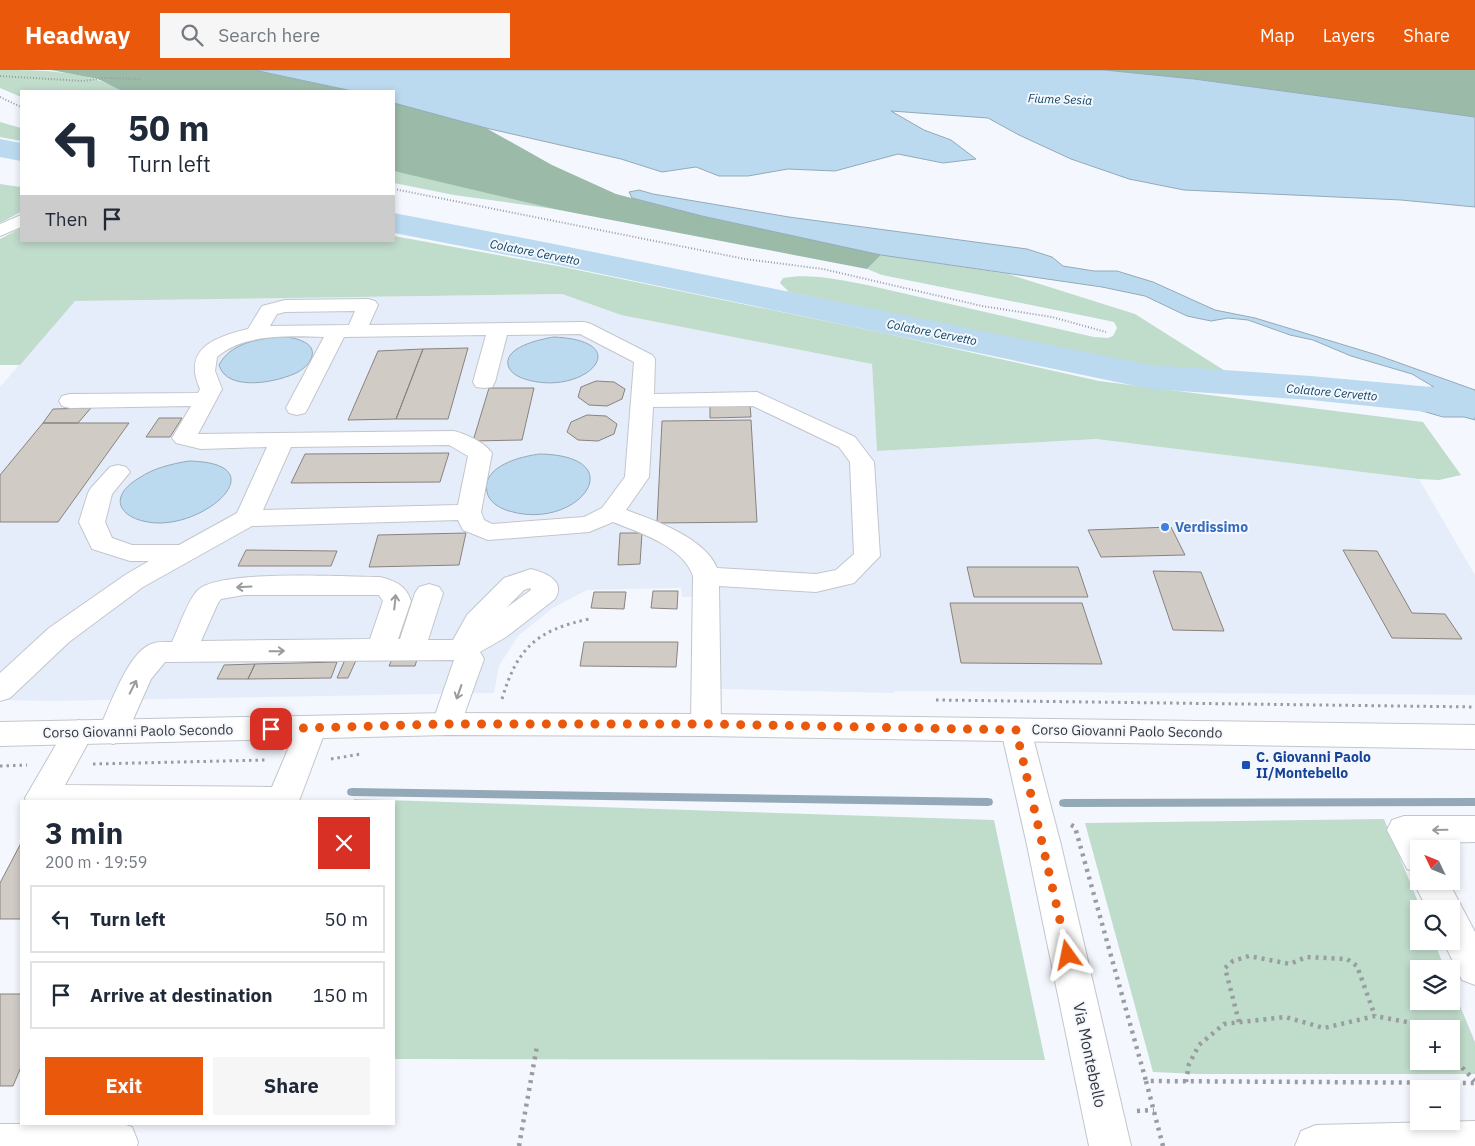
<!DOCTYPE html>
<html lang="en">
<head>
<meta charset="utf-8">
<style>
	:root { --surface:#fff; --page:#f6f6f7; --text:#1f2937; --muted:#747a83; --line:#e0e1e3; --accent:#ea580c }
	body { margin:0; font-family:"IBM Plex Sans",sans-serif; background:var(--page); color:var(--text); height:100vh; display:flex; flex-direction:column; font-size:19px; white-space:nowrap }
	* { box-sizing:border-box; margin:0 }
	p { font-size:16px; color:var(--muted) }
	.icon { flex:none; width:28px; height:28px; fill:none; stroke:currentColor; stroke-width:2; stroke-linecap:round; stroke-linejoin:round }
	.map { position:relative; flex:1; overflow:hidden }
	.details { position:absolute; left:20px; top:730px; width:375px; height:325px; display:flex; flex-direction:column; background:var(--surface); border-radius:0px; box-shadow:0 2px 8px #0003 }
	.details>* { flex:none }
	.guide { position:absolute; left:20px; top:20px; width:375px; height:152px; border-radius:0px; box-shadow:0 2px 8px #0003; background:#fff; color:var(--text); overflow:hidden }
	.needle { width:32px; rotate:313deg }
	.buttons { position:absolute; left:1410px; top:770px; display:grid; gap:10px }
	.buttons a { display:grid; place-items:center; width:50px; height:50px; border-radius:0px; background:var(--surface); box-shadow:0 2px 8px #0003; font-size:25px }
	.pin { position:absolute; display:grid; place-items:center; width:42px; height:42px; color:#fff; margin:-21px; border-radius:10px; box-shadow:0 2px 8px #0006 }
	.me { position:absolute; width:55px; margin:-28px; rotate:348deg; stroke-linejoin:round; filter:drop-shadow(0 0 4px #0008) }
	.turn { display:flex; align-items:center; gap:18px; height:105px; padding:0 25px; font-size:22px }
	.turn .icon { width:65px; height:65px; stroke-width:2.5 }
	.turn b { display:block; font-size:35px; line-height:42px }
	.then { display:flex; align-items:center; height:48px; padding:0 25px; background:#0003; gap:10px; font-size:19px }
	.round { display:grid; place-items:center; flex:none; width:52px; height:52px; border-radius:0px; background:var(--page) }
	.summary { display:flex; align-items:center; justify-content:space-between; height:85px; padding:0 25px }
	h1 { font-size:30px; font-weight:700; line-height:38px }
	.action { display:flex; gap:10px; margin-top:auto; padding:10px 25px }
	.action a { flex:1; height:58px; border-radius:0px; background:var(--accent); color:#fff; font-size:20px; font-weight:700; line-height:58px; text-align:center }
	.action a+a { background:var(--page); color:var(--text) }
	ul { padding:0; list-style:none }
	li { display:flex; align-items:center; gap:15px; height:68px; margin:0 10px 8px; padding:0 15px; border:2px solid var(--line); border-radius:0px }
	li div { flex:1 }
	li b { display:block; font-size:19px }
	li em { font-style:normal }
	header { display:flex; align-items:center; gap:30px; box-sizing:border-box; height:70px; padding:0 25px; background:var(--accent); color:#fff }
	header strong { font-size:24px }
	nav { display:flex; gap:28px; margin-inline-start:auto; font-size:18px }
	.search { width:350px; height:45px; background:var(--page); display:flex; align-items:center; gap:12px; box-sizing:border-box; padding:0 18px; border-radius:0px; color:var(--muted); font-size:19px }
	.map>svg:first-child { display:block }
	.built { fill:#e6edfa }
	.green { fill:#c0dccb; fill-rule:evenodd }
	.forest { fill:#9bbba8 }
	.water { fill:#bcdaef; stroke:#94a9b8 }
	.lines { fill:none; stroke-linecap:round; stroke-linejoin:round }
	.stream { fill:#94a9b8; fill-rule:evenodd }
	.river { fill:#bcdaef; fill-rule:evenodd }
	.building { fill:#d1cbc6; stroke:#89837f }
	.minor-casing { stroke:#c2c6cc; stroke-width:2 }
	.major-casing { stroke:#c2c6cc; stroke-width:2 }
	.path-far2 { stroke:#999ca0; stroke-width:2; stroke-dasharray:1 2; stroke-linecap:butt }
	.path-far1 { stroke:#999ca0; stroke-width:3; stroke-dasharray:2.5 4; stroke-linecap:butt }
	.path { stroke:#999ca0; stroke-width:4.5; stroke-dasharray:3 5; stroke-linecap:butt }
	.minor { fill:#fff; fill-rule:evenodd }
	.major { fill:#fff; fill-rule:evenodd }
	.oneway { stroke:#9a9b9c }
	.route { stroke:#ea580c; stroke-width:9; stroke-dasharray:0 16.2 }
	.shop-dot { fill:#3f7fe0; stroke:#f4f8fe; stroke-width:2 }
	.transit-dot { fill:#1a4fb4; stroke:#f4f8fe; stroke-width:2 }
	.labels { text-anchor:middle; dominant-baseline:central; stroke-width:4; stroke-linejoin:round; paint-order:stroke }
	.far-water-label { font-size:12px; font-style:italic; fill:#053c5a; stroke:#f4f8fe }
	.shop-label { font-size:14px; font-weight:bold; fill:#366cbe; stroke:#f4f8fe; text-anchor:start }
	.street-label { font-size:14px; fill:#353739; stroke:#f4f8fe }
	.transit-label { font-size:14px; font-weight:bold; fill:#164399; stroke:#f4f8fe; text-anchor:start }
	.near-street-label { font-size:16px; fill:#353739; stroke:#f4f8fe }
</style>
</head>
<body>
<header>
<strong>Headway</strong>
<div class="search"><svg class="icon" aria-label="search" viewBox="0 0 24 24"><circle cx="10" cy="10" r="6"/><path d="M15 15l6 6"/></svg>Search here</div>
<nav><a>Map</a><a>Layers</a><a>Share</a></nav>
</header>
<div class="map">
<svg width="1475" height="1076" viewBox="0 0 1475 1076">
	<rect width="100%" height="100%" fill="#f4f8fe"/>
	<!-- built -->
	<path class="built" d="M562 224 621 245 872 294 877 381 1096 369 1419 409 1475 505V625L894 621V623L720 619 719 526 682 527 681 518 587 520 553 538 518 566 499 596 494 623 53 631 0 630V317L74 231Z"/>
	<!-- green -->
	<path class="green" d="M0 0C40 0 87 0 122 21H21V27L0 18Z
		M0 52 21 58V71L0 67Z
		M394 101 402 102 554 139 454 125 394 113Z
		M0 114 21 117V142L0 153Z
		M21 158V171H394V166L563 197 888 264 1099 311 1423 352 1461 405 1439 410 1419 409 1096 369 877 381 872 294 621 245 562 224 75 231 20 295H0V169Z
		M881 185 1008 204 1135 244 1230 304 1136 295 789 222 780 213 783 208C810 203 840 210 867 215L1094 267 1108 268 1113 266 1117 258 1114 252 1105 250 882 205 867 199Z
		M354 729 994 750 1045 990 394 989V731H354Z
		M1384 749 1421 839H1419V871H1434L1445 899H1419V931H1451V914L1475 972V1004H1197L1153 1002 1085 753ZM1419 959H1451V991H1419Z"/>
	<!-- forest -->
	<path class="forest" d="M51 0H254L352 21H122L98 9Z
		M1104 0H1475V47L1194 9Z
		M394 33 486 58 552 95 616 124 702 146 881 185 867 199 554 139 394 101Z"/>
	<!-- water -->
	<path class="water" d="M254 0H1104L1194 9 1475 47V137L1401 130 1184 120 1129 109 1071 89 1019 65 988 48 891 41 924 60 951 70 976 89 943 93 898 84 835 101 788 99 748 106H719L696 97 662 102 621 89 486 58 394 33V21H352Z
		M639 120 653 124 789 147 1027 179 1052 187 1063 196 1094 201H1117L1153 212 1215 240 1255 248 1377 285 1475 320V350L1464 347H1443L1357 322 1434 317 1412 304 1351 286 1313 270 1290 265 1248 250 1228 248 1211 251 1187 246 1145 226 1102 217 881 185 702 146 632 128 629 122Z
		M275 267C284 267 294 267 302 271 320 278 312 294 298 302 279 312 227 323 219 295 230 274 254 270 275 267Z
		M554 267C638 271 586 326 528 310 521 308 513 305 509 298 500 277 542 269 554 267Z
		M540 384C635 386 578 462 509 441 499 438 489 432 487 422 481 396 522 386 540 384Z
		M189 391C275 393 211 454 158 453 124 452 103 430 139 408 154 398 171 394 189 391Z"/>
	<g class="lines">
		<!-- stream -->
		<path class="stream" d="M352 718 988 728 992 729 993 732 992 735 988 736 352 726 348 725 347 722 348 719Z
			M1475 728V736L1064 737 1060 736 1059 733 1060 730 1064 729Z"/>
		<!-- river -->
		<path class="river" d="M0 69 21 73V91L0 87Z
			M394 143 549 173 1150 295 1311 306 1475 321V347L1311 330 1150 319 549 193 394 163Z"/>
	</g>
	<!-- building -->
	<path class="building" d="M468 278 448 349H396L423 279Z
		M423 279 396 349 348 350 378 281Z
		M596 311 614 312 625 319 622 329 607 336 589 335 578 327 581 317Z
		M489 318H534L522 370 473 371Z
		M750 335 751 347 710 348V336Z
		M91 338 78 353H43L53 339Z
		M587 345 606 346 617 354 614 364 598 371 578 370 567 362 571 352Z
		M159 348H182L170 367H146Z
		M751 350 757 452 657 453 662 351Z
		M43 353H129L58 452H0V405Z
		M449 383 440 412 291 413 305 384Z
		M1171 457 1185 485 1101 487 1088 460Z
		M466 463 459 495 369 497 378 465Z
		M620 463H642L640 494 618 495Z
		M246 480 337 481 331 496H238Z
		M1343 480 1377 481 1412 543 1445 544 1462 569 1392 568Z
		M967 497H1078L1088 527H974Z
		M1153 501 1201 502 1224 561 1173 560Z
		M653 521H678L677 539 651 538Z
		M594 522H626L624 539 591 538Z
		M950 533H1082L1102 594 961 593Z
		M584 572H678L676 597 580 596Z
		M347 585 358 586 348 608H337Z
		M418 586 415 596H389L393 587Z
		M337 592 331 608 248 609 255 594Z
		M255 594 248 609H217L224 595Z
		M21 773V849H0V813Z
		M0 924H21V997L13 1016H0Z"/>
	<g class="lines">
		<defs>
			<path id="minor" d="M21 145V157L0 166V154Z
				M368 229 375 231 378 235 369 255 584 252 591 254 652 285 655 289 654 324 757 322 855 367 874 392 880 486 854 513 816 522 719 516 721 655 717 663 706 666 695 663 691 655 693 506C683 476 640 463 613 452L589 462 488 470 463 460 458 450 252 456 143 517 69 572 10 628 0 631V603L49 558 125 505 149 491H130L92 479 79 452 88 423 91 418 110 397 118 395 126 397 130 402 112 424 105 452 112 468 132 475H179L237 443 267 377 201 379 176 373 172 368 191 336 70 338 62 336 59 331 62 326 70 324 198 323 200 319C182 279 214 267 248 259L262 236 285 230ZM355 241 349 255 270 256 277 244 285 242ZM580 264 634 292 625 407 602 438 584 447 492 454 484 450 481 442 492 383C484 372 466 364 454 361L198 364 222 319 215 301 217 287C244 263 290 266 324 267L286 338 289 343 297 345 305 343 308 338 344 267 486 265 473 312 476 317 484 318 492 317 495 312 507 265ZM753 336 839 377 850 392 854 484 836 500 816 504 717 498C705 468 654 450 626 440L649 407 653 337ZM449 375 468 386 458 435 263 440 291 377Z
				M531 499C546 503 566 511 555 529L506 567 480 582 484 589 458 662 447 665 436 662 432 654 454 590 165 592 151 609 124 670 113 674 102 670 98 662C108 640 127 585 149 575 156 571 165 572 172 572 179 558 187 531 198 520 219 499 346 507 380 507 395 511 406 515 411 531L398 569H400L415 523 419 517 429 514 439 517 443 523 428 570H453L467 545 504 508ZM530 518 531 520 506 538 524 520ZM244 525H379L383 531 370 569 201 571 218 533 221 529Z
				M311 648 322 651 326 659 299 731H26L25 728 68 654 79 650 90 654 94 662 65 715 272 717 300 651Z
				M1016 649 1027 652 1031 660 1061 775 1131 1076H1089L1027 775 1001 660 1005 652Z
				M1404 746H1475V772L1428 773 1431 779H1419V811H1448L1475 862V915L1462 910 1443 871H1451V839H1427L1413 811 1417 802 1407 799 1387 760 1392 750Z
				M1475 1051V1076H1295L1301 1061 1316 1055Z
				M0 1054H123L132 1057 138 1072 137 1076H0Z"/>
			<path id="major" d="M447 643 706 644 1475 655V679L706 666 447 665 0 676V652Z"/>
		</defs>
		<!-- minor casing -->
		<use href="#minor" class="minor-casing"/>
		<!-- major casing -->
		<use href="#major" class="major-casing"/>
		<!-- path-far2 -->
		<path class="path-far2" d="M0 6 83 11 104 8 141 9
			M0 27 21 37
			M394 119 745 189 823 199 982 236 1052 247 1106 262"/>
		<!-- path-far1 -->
		<path class="path-far1" d="M502 629C517 578 537 560 589 549
			M936 630 1475 637
			M331 689 361 684
			M93 694 267 690
			M0 696 27 695"/>
		<!-- path -->
		<path class="path" d="M1071 755 1075 757 1146 1011
			M1239 952 1225 898 1233 891 1249 886 1290 894 1306 887 1347 889 1357 896 1375 946
			M1451 986 1475 1011
			M1186 1012 1189 994 1199 975 1224 954 1285 947 1324 958 1375 946 1407 952 1419 959
			M1137 1041 1154 1040
			M519 1076 537 976
			M1163 1076 1146 1011 1475 1013"/>
		<!-- minor -->
		<use href="#minor" class="minor"/>
		<!-- major -->
		<use href="#major" class="major"/>
	</g>
	<!-- one-way arrows -->
	<defs><path id="oneway-shaft" d="M-6 0H5M1.5-3L5.5 0L1.5 3" fill="none" stroke-width="1.6" stroke-linecap="round" stroke-linejoin="round" transform="scale(1.25)"/></defs>
	<g class="oneway">
		<use href="#oneway-shaft" transform="translate(244 517) rotate(177)"/>
		<use href="#oneway-shaft" transform="translate(395 532) rotate(-84)"/>
		<use href="#oneway-shaft" transform="translate(277 581) rotate(-1)"/>
		<use href="#oneway-shaft" transform="translate(133 617) rotate(-63)"/>
		<use href="#oneway-shaft" transform="translate(459 622) rotate(109)"/>
		<use href="#oneway-shaft" transform="translate(1440 760) rotate(179)"/>
	</g>
	<g class="lines">
		<!-- route -->
		<path class="route" d="M271 659 446 654H706L1016 660 1068 885"/>
	</g>
	<!-- markers -->
	<circle class="shop-dot" cx="1165" cy="457" r="5"/>
	<rect class="transit-dot" x="1241" y="690" width="10" height="10" rx="2.5"/>
	<g class="labels">
		<!-- far-water labels -->
		<g class="far-water-label">
			<text transform="translate(1060 29) rotate(2)">Fiume Sesia</text>
			<text transform="translate(535 182) rotate(11)">Colatore Cervetto</text>
			<text transform="translate(932 262) rotate(11)">Colatore Cervetto</text>
			<text transform="translate(1332 322) rotate(5)">Colatore Cervetto</text>
		</g>
		<!-- shop labels -->
		<g class="shop-label">
			<text x="1175" y="457">Verdissimo</text>
		</g>
		<!-- street labels -->
		<g class="street-label">
			<text transform="translate(138 661) rotate(-1)">Corso Giovanni Paolo Secondo</text>
			<text transform="translate(1127 661) rotate(1)">Corso Giovanni Paolo Secondo</text>
		</g>
		<!-- transit labels -->
		<g class="transit-label">
			<text x="1256" y="687">C. Giovanni Paolo<tspan x="1256" dy="16">II/Montebello</tspan></text>
		</g>
		<!-- near-street labels -->
		<g class="near-street-label">
			<text transform="translate(1090 985) rotate(78)">Via Montebello</text>
		</g>
	</g>
</svg>
<div class="buttons">
<a><svg class="needle" viewBox="-14 -14 28 28"><path d="M0-13l5 13h-10z" fill="#e53935"/><path d="M0 13l5-13h-10z" fill="#747a83"/></svg></a>
<a><svg class="icon" aria-label="search" viewBox="0 0 24 24"><circle cx="10" cy="10" r="6"/><path d="M15 15l6 6"/></svg></a>
<a><svg class="icon" aria-label="layers" viewBox="0 0 24 24"><path d="M12 4l9 5-9 5-9-5zM3 14l9 5 9-5"/></svg></a>
<a>+</a>
<a>−</a>
</div>
<div class="pin" style="left:271px;top:659px;background:#d93025"><svg class="icon" aria-label="arrive" viewBox="0 0 24 24"><path d="M6 21V4h12l-3 4 3 4H6"/></svg></div>
<svg class="me" style="left:1068px;top:885px" viewBox="-20 -20 40 40"><path d="M0-17L14 15 0 8-14 15z" fill="#ea580c" stroke="#fff" stroke-width="4"/></svg>
<div class="guide">
<div class="turn"><svg class="icon" aria-label="left" viewBox="0 0 24 24"><path d="M17 20v-9H6M10 6l-5 5 5 5"/></svg><div><b>50 m</b>Turn left</div></div>
<div class="then">Then<svg class="icon" aria-label="arrive" viewBox="0 0 24 24"><path d="M6 21V4h12l-3 4 3 4H6"/></svg></div>
</div>
<section class="details">
<div class="summary"><div><h1>3 min</h1><p>200 m · 19:59</p></div><a class="round" style="background:#d93025;color:#fff"><svg class="icon" aria-label="close" viewBox="0 0 24 24"><path d="M6 6l12 12M18 6L6 18"/></svg></a></div>
<ul>
<li><svg class="icon" aria-label="left" viewBox="0 0 24 24"><path d="M17 20v-9H6M10 6l-5 5 5 5"/></svg><div><b>Turn left</b></div><em>50 m</em></li>
<li><svg class="icon" aria-label="arrive" viewBox="0 0 24 24"><path d="M6 21V4h12l-3 4 3 4H6"/></svg><div><b>Arrive at destination</b></div><em>150 m</em></li>
</ul>
<div class="action"><a>Exit</a><a>Share</a></div>
</section>
</div>
</body>
</html>
